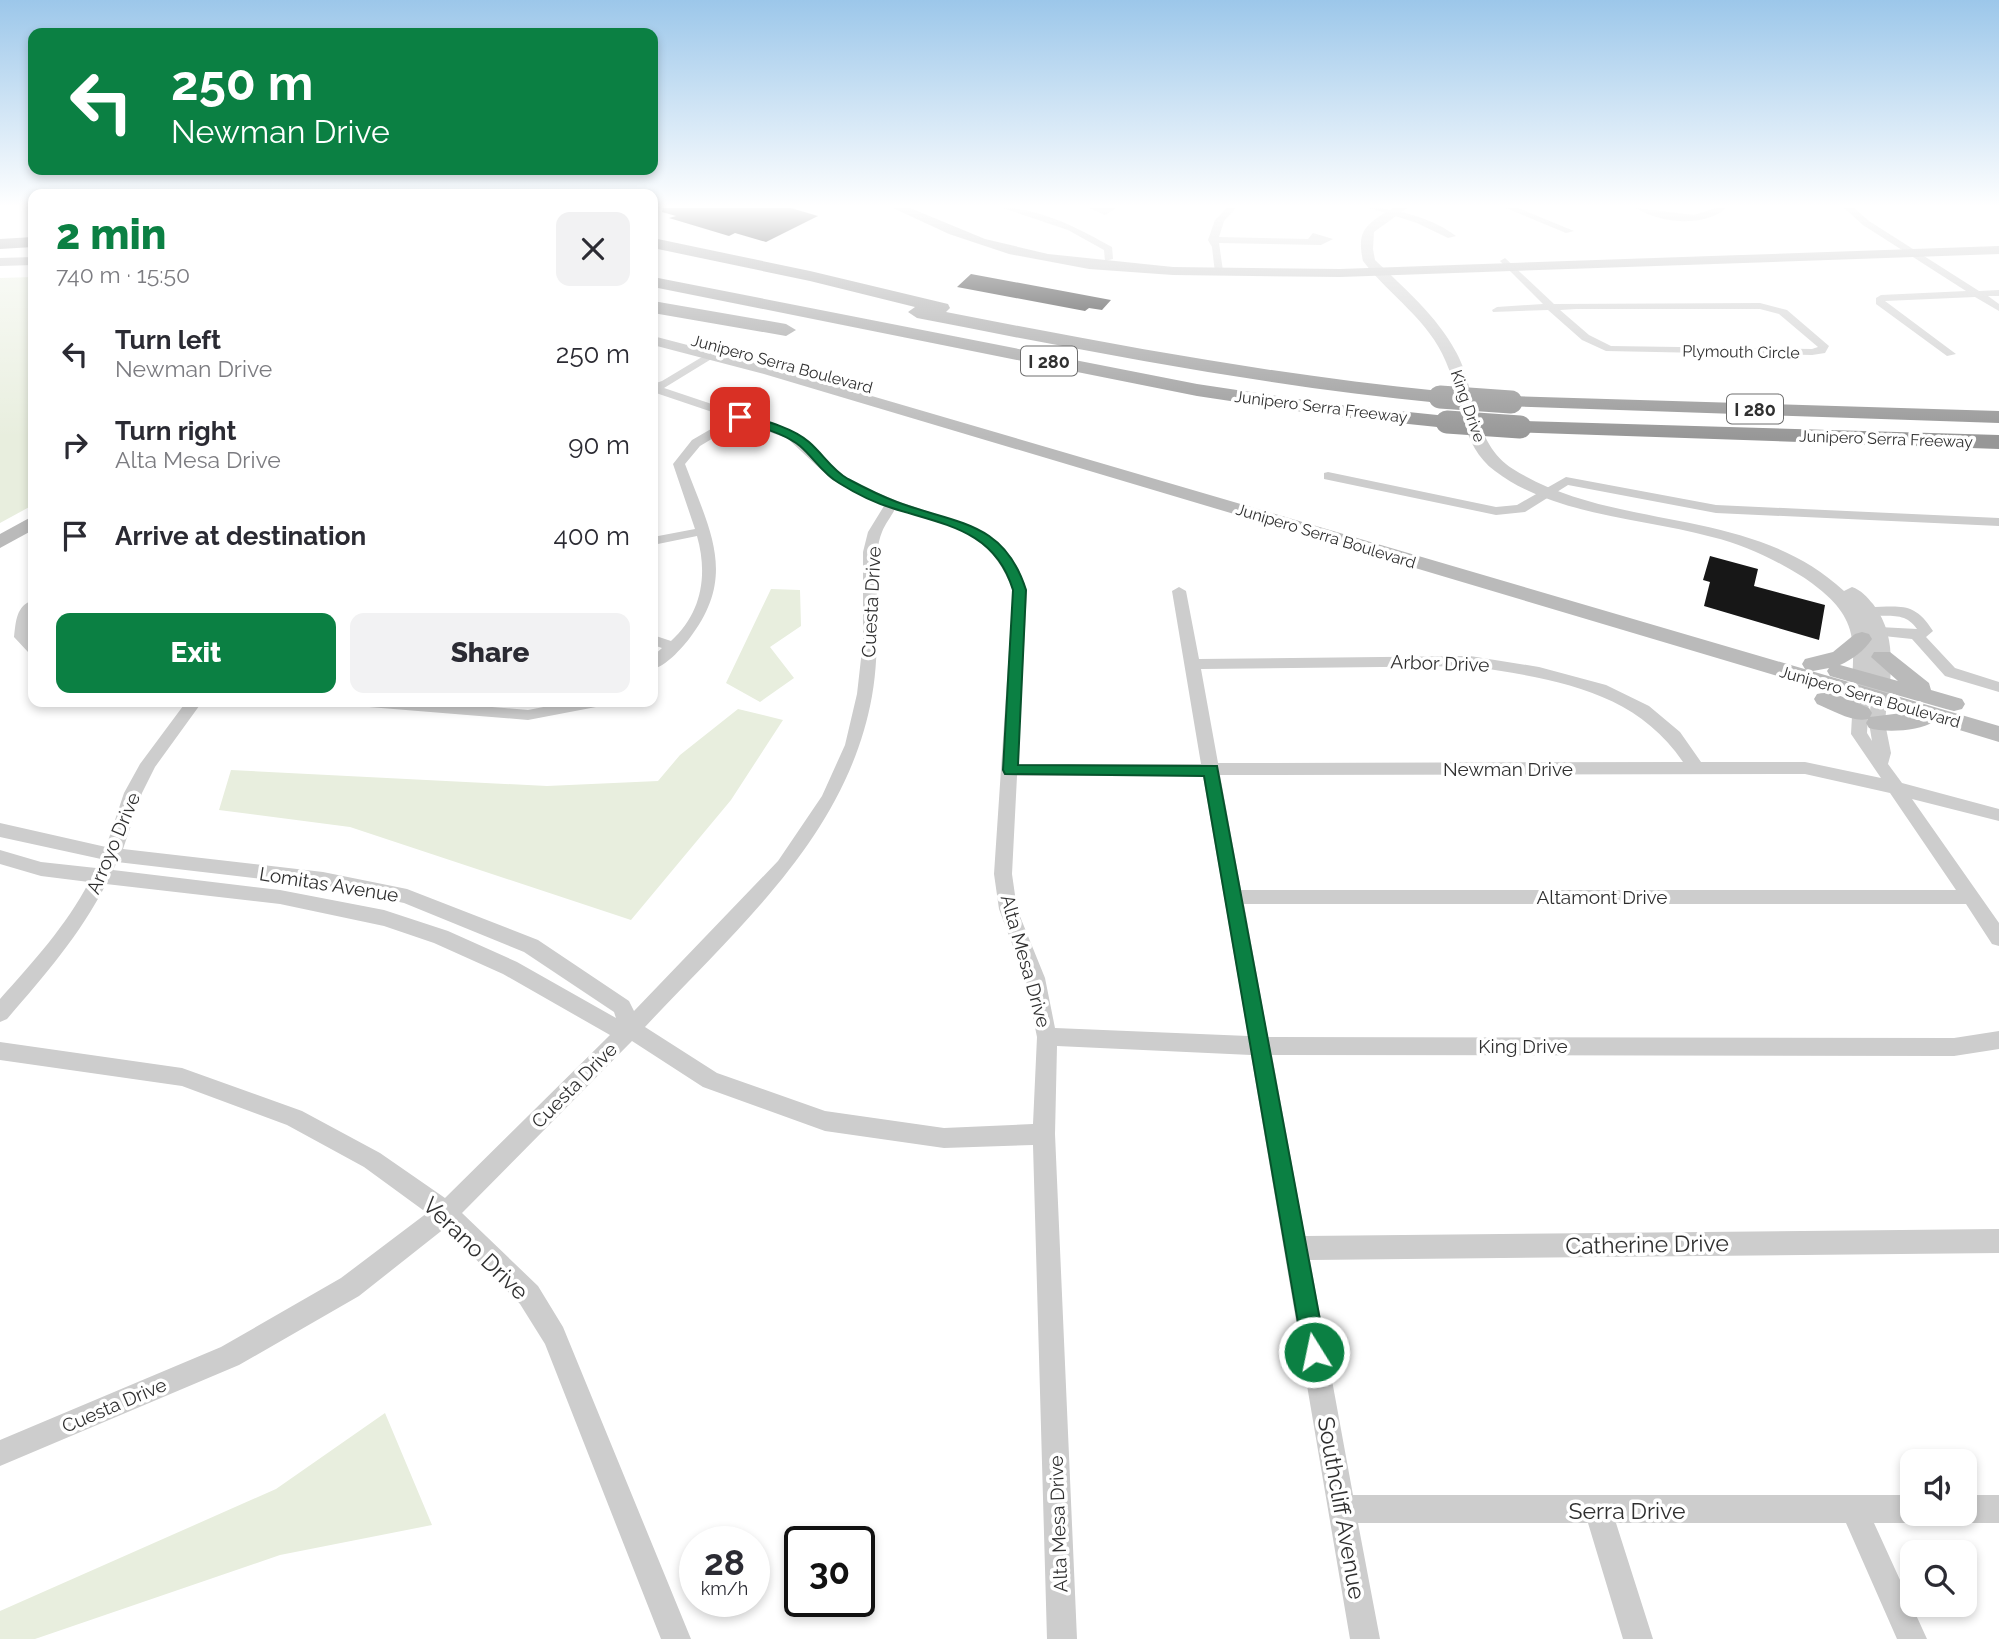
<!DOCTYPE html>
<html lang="en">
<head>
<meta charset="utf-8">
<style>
	:root { --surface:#fff; --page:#f2f2f3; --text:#2b2b33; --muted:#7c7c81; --accent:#0b8043 }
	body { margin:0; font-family:Raleway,sans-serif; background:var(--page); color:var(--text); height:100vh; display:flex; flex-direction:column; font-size:26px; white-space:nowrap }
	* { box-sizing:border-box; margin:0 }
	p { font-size:23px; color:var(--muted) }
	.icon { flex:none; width:38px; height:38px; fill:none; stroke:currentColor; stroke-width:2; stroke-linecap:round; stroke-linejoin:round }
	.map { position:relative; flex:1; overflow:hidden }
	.side { position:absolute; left:28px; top:189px; width:630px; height:518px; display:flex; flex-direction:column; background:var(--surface); border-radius:14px; box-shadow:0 4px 10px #0003 }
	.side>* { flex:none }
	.banner { position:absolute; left:28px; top:28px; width:630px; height:147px; border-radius:14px; box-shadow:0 4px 10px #0003; background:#0b8043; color:#fff; overflow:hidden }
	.tools { position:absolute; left:1900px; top:1449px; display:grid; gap:14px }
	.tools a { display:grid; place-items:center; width:77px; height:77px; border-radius:14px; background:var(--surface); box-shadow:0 4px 10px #0003; font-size:35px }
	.speed { position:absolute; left:679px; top:1526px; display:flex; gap:14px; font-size:35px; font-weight:700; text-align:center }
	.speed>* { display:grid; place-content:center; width:91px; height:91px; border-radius:50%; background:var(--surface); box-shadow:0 4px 10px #0003; line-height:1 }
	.speed small { font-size:18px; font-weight:400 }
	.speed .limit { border:4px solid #111; border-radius:10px; background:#fff; color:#111 }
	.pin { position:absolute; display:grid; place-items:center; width:60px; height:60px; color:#fff; margin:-30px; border-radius:14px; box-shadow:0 4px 10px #0006 }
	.me { position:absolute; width:77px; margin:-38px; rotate:350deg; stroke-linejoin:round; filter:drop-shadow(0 0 5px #0008) }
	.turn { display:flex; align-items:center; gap:24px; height:147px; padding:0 28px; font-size:32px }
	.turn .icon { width:91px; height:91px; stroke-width:2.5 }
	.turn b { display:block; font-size:49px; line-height:60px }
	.round { display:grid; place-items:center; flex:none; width:74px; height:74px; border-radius:14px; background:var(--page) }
	.overview { display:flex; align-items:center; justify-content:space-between; height:119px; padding:0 28px }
	h1 { font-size:42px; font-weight:800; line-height:52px; color:var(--accent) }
	.primary-button { display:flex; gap:14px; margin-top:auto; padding:14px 28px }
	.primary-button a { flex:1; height:80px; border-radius:14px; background:var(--accent); color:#fff; font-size:28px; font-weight:800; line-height:80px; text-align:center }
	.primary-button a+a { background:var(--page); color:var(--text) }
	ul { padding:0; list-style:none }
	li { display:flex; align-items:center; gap:21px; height:91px; padding:0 28px }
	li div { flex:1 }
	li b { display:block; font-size:26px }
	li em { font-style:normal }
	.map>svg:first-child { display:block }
	.green { fill:#e8eede }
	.building { fill:#171717 }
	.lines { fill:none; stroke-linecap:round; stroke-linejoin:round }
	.minor { fill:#cdcdcd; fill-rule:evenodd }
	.tertiary { fill:#cdcdcd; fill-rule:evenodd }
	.secondary { fill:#bababa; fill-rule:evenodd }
	.motorway { fill:#979797; fill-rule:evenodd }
	.motorway-bridge { stroke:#979797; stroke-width:23 }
	.route { fill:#0b8043; stroke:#07532c; stroke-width:2 }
	.labels { text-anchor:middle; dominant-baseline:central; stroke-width:7; stroke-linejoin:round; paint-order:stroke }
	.far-street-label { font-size:16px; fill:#303030; stroke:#fff }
	.shield { fill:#fff; stroke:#6e6e6e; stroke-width:2 }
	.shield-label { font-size:18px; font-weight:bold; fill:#303030 }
	.street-label { font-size:19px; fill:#303030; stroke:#fff }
	.near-street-label { font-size:23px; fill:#303030; stroke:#fff }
</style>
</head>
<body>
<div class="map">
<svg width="1999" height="1639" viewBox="0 0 1999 1639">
	<rect width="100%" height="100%" fill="#fff"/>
	<!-- green -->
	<path class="green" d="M33 277V505L0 523V278Z
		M771 589 800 590 801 626 770 647 794 678 760 702 726 683Z
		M738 709 783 720 731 800 631 920 350 827 219 810 231 770 547 786 658 781 680 755Z
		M385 1413 432 1525 280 1555 35 1639H0V1611L276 1489Z"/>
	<!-- building -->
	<path class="building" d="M663 208H791L818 216 766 242 735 233 729 236 669 218 676 216 662 212Z
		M971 274 1063 291 1111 300 1102 310 1089 308 1085 311 957 287Z
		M1710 556 1758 569 1754 586 1825 605 1819 640 1704 606 1710 582 1703 580Z"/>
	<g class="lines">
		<!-- minor -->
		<path class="minor" d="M1003 208C1041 208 1079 229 1112 247L1113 259 1105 261 1104 250 1068 230Z
			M1089 208H1116L1105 215Z
			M1227 208H1236L1224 221 1219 237 1308 239 1313 233 1333 239 1321 245 1219 243 1223 271 1215 273 1212 247 1208 240 1215 220Z
			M1370 208C1397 208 1434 219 1456 236L1448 238 1417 223Z
			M1506 208H1518L1574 231 1566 233Z
			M1636 208 1694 215 1716 208H1726C1704 228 1659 223 1636 208Z
			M1844 208H1854L1869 221 1979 291 1999 290V296H1988L1999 304V311L1975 297 1885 301 1956 354 1947 356 1876 304V298L1881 295 1966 291 1863 225Z
			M1505 258 1554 304 1760 303 1787 310 1829 346 1825 353 1812 355 1606 351 1582 340 1548 310 1493 312 1492 310 1497 307 1543 304 1500 261ZM1576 309H1760L1779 314 1818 347 1812 349 1611 346 1589 335 1560 310Z
			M722 345 731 347 664 388 795 432 840 473 859 485 897 501 974 527 1004 548 1018 568 1027 590 1018 764H1201L1172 591 1179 587 1186 591 1199 659 1470 656 1539 667 1606 685 1649 706 1680 732 1701 762H1805L1881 778 1851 734 1853 698 1855 694H1867L1869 698 1867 733 1872 741 1869 723 1871 700 1879 695 1887 700 1885 723 1891 753 1888 764 1902 783 1999 809V821L1912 799 1999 923V946L1992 944 1966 904H1244L1268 1037 1954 1038 1999 1031V1049L1954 1056 1272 1055 1305 1236 1999 1229V1253L1310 1260 1353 1495H1913V1514H1925L1923 1519 1913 1523H1874L1927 1639H1897L1846 1523H1616L1653 1639H1623L1588 1523H1358L1380 1639H1350L1251 1055 1057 1046 1055 1134 1077 1639H1047L1033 1145 944 1148 825 1131 703 1087 632 1041 462 1213 538 1286 563 1327 691 1639H661L545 1344 520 1304 445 1228 359 1296 239 1365 0 1466V1440L221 1347 341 1278 427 1213 364 1167 287 1125 182 1086 0 1060V1042L182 1068 302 1111 380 1153 445 1198 610 1035 503 974 434 943 384 926 280 904 106 884C80 935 44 976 7 1019L0 1022V999C33 962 66 926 89 882L41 876 0 864V850L41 862 96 868 101 859 0 837V823L106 847 124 793 140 764 186 702H202L155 767 142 793 123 849 323 872 407 889 538 940 629 1001 634 1011 778 861 822 796 845 745 857 694 863 641V552L868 532 884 506 831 479 787 438 740 422 700 446 685 464C710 531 738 576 689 639 681 649 666 666 653 669V656L662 648 653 645V635L671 641C702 613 708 575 697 536L653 545V537L695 529 673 464 692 440 730 418 653 392V384L662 381ZM895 509C953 528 988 528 1013 590L994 874 999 909 1025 978 1037 1037 1033 1124 944 1128 825 1111 717 1073 645 1027C737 928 847 836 872 696 878 663 877 629 877 595 877 575 874 552 882 532 885 524 891 517 895 509ZM1470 666C1551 679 1634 689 1683 762L1218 763 1201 669ZM1805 774 1890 793 1956 890H1241L1220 775ZM1017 776H1203L1248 1036 1055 1028 1045 978 1017 909 1012 874ZM117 862 323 886 404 903 524 952 614 1012 616 1018 517 962 448 931 384 910 280 890 113 870Z
			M1328 472 1496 507 1517 505 1566 477 1716 505 1999 518V526L1716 513 1568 485 1525 512 1496 515 1324 479V473Z
			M33 600 29 636 33 641V654L28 652 14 637C16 621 16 606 33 600Z
			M1868 607C1901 607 1914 601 1933 631L1926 637 1955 668 1999 682V692L1945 676 1912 639 1874 635 1872 632 1874 629 1879 627 1917 629C1904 609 1884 619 1863 614L1861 611 1863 608Z
			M361 702H432L528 710 569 702H604L596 707 528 720 369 707Z
			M1965 1495H1999V1523H1965L1955 1519 1953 1514H1965Z"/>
		<!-- tertiary -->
		<path class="tertiary" d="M1393 208H1407L1374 232 1373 249 1375 260C1404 288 1437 316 1456 352 1477 390 1472 443 1513 469 1615 533 1750 504 1844 591L1852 587C1861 590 1867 597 1873 604 1896 634 1891 665 1889 700L1886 705H1872L1869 699 1861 702 1854 700 1851 695C1852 671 1857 644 1847 622 1839 603 1819 588 1803 577 1774 559 1745 545 1712 537 1643 518 1554 516 1495 471 1460 445 1462 399 1446 362 1429 320 1390 296 1363 261 1356 229 1367 224 1393 208Z"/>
		<!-- secondary -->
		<path class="secondary" d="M893 208H910L985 239 1048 254 1173 267 1340 269 1999 246V254L1340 277 1173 275 1089 269 1009 254 949 234Z
			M33 257V265L0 266V258Z
			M653 336 776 368 1999 726V742L1933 722C1920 731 1885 733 1869 728L1866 723 1868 719C1853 723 1832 710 1817 704L1814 699 1817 694C1833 689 1854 702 1869 708L1872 713 1870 717 1902 713 764 374 653 345Z
			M33 516V530L0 548V534Z
			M1862 632 1869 634 1872 639C1864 651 1853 659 1840 665L1898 681 1871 657 1874 652H1890L1929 683 1931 690 1962 699 1965 704 1962 709 1954 711 1946 709 1830 676 1827 671 1829 668 1813 671 1805 669 1802 664 1805 659 1833 652 1855 634Z"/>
		<!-- motorway -->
		<path class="motorway" d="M33 237V247L0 249V239Z
			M653 238 810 271 948 304 950 308 946 312C1110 344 1274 375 1440 391L1447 393 1450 397 1447 401 1440 403C1264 386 1091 352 917 318L908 312 915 307 810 281 653 248Z
			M653 277 1197 384 1331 404 1447 416 1455 417 1458 422 1455 427 1447 428 1331 416 1197 396 653 287Z
			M653 301 786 324 796 330 786 336 653 313Z
			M1511 396 1999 411V423L1504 406 1501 402 1504 398Z
			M1520 421 1999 435V449L1512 432 1509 427 1512 422Z"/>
		<!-- motorway-bridge -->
		<path class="motorway-bridge" d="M1440 397 1511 402
			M1447 422 1520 427"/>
	</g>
	<!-- sky -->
	<linearGradient id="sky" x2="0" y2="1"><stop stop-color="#9cc7ea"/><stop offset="0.47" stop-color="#fff"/><stop offset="1" stop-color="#fff" stop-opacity="0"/></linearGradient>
	<rect width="1999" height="438" fill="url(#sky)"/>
	<!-- route -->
	<path class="route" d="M740 414C762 420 792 427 809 442 823 454 832 470 848 479 863 487 881 496 897 502 955 524 1004 520 1026 590L1018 765 1217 766 1326 1352 1322 1360 1314 1364 1306 1360 1303 1352 1204 776 1005 774 1003 770 1013 590C995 530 945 525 892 508 875 503 855 493 839 483 823 474 814 458 800 446 783 432 757 427 736 419L735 417Z"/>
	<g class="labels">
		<!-- far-street labels -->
		<g class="far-street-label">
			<text transform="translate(1741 352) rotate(1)">Plymouth Circle</text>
			<text transform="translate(782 364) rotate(15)">Junipero Serra Boulevard</text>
			<text transform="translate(1468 406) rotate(71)">King Drive</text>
			<text transform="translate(1321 407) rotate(7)">Junipero Serra Freeway</text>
			<text transform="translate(1886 439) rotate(2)">Junipero Serra Freeway</text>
			<text transform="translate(1326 536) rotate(17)">Junipero Serra Boulevard</text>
			<text transform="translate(1870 697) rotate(16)">Junipero Serra Boulevard</text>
		</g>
		<!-- shield labels -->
		<g class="shield">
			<rect x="1021" y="346.5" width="56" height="29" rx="5"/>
			<rect x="1727" y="394.5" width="56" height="29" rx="5"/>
		</g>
		<g class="shield-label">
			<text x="1049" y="361">I 280</text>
			<text x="1755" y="409">I 280</text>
		</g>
		<!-- street labels -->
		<g class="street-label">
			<text transform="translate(871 602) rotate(-87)">Cuesta Drive</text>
			<text transform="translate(1440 663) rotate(2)">Arbor Drive</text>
			<text x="1508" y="769">Newman Drive</text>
			<text transform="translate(113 843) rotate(-67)">Arroyo Drive</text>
			<text transform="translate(329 884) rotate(9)">Lomitas Avenue</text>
			<text x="1602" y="897">Altamont Drive</text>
			<text transform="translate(1026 961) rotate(74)">Alta Mesa Drive</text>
			<text x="1523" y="1046">King Drive</text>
			<text transform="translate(574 1085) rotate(-45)">Cuesta Drive</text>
			<text transform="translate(114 1405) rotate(-23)">Cuesta Drive</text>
			<text transform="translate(1058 1524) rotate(-92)">Alta Mesa Drive</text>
		</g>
		<!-- near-street labels -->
		<g class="near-street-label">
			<text transform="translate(1647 1244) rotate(-1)">Catherine Drive</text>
			<text transform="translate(476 1248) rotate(44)">Verano Drive</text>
			<text transform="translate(1342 1508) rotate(80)">Southcliff Avenue</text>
			<text x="1627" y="1510">Serra Drive</text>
		</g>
	</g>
</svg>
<div class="tools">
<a><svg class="icon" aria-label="sound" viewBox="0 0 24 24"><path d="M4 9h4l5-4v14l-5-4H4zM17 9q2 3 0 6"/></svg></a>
<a><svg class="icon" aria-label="search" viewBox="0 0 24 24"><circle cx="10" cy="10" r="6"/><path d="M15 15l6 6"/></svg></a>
</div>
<div class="speed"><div>28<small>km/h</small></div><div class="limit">30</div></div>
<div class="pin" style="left:740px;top:417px;background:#d93025"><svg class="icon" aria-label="arrive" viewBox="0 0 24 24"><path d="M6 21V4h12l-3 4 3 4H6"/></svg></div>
<svg class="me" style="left:1314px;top:1352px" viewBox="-20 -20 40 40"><circle r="17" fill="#0b8043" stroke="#fff" stroke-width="3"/><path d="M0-11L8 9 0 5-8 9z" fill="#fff"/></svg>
<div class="banner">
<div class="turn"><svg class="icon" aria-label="left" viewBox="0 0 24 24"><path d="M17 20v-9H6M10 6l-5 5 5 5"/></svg><div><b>250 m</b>Newman Drive</div></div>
</div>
<section class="side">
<div class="overview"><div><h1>2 min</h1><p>740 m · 15:50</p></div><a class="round"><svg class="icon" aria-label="close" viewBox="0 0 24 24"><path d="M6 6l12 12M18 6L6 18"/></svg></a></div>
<ul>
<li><svg class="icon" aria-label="left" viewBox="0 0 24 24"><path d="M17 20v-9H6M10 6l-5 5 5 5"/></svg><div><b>Turn left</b><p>Newman Drive</p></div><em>250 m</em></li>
<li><svg class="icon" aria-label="right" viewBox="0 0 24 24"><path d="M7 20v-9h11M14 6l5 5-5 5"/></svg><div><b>Turn right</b><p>Alta Mesa Drive</p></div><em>90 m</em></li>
<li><svg class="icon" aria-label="arrive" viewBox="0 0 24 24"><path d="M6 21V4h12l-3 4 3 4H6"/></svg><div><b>Arrive at destination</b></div><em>400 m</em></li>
</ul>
<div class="primary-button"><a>Exit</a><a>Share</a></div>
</section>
</div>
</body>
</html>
